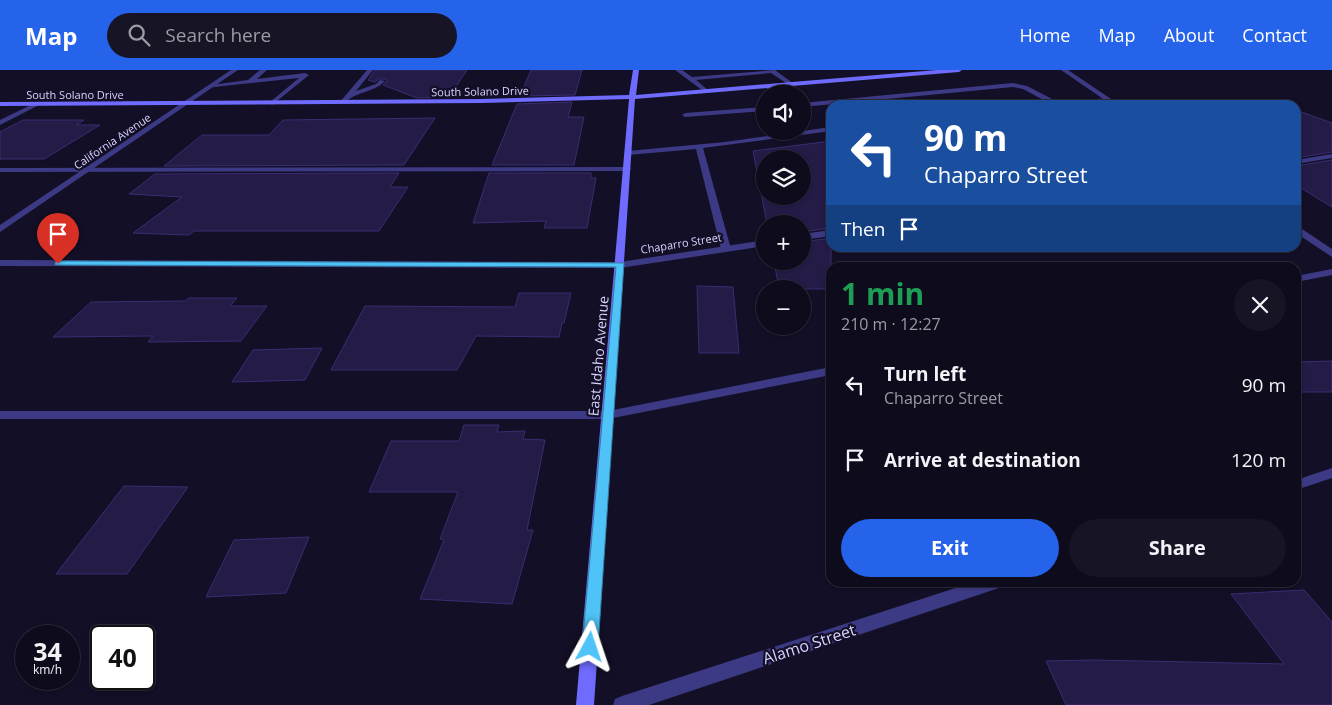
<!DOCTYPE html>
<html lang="en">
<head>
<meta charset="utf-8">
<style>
	:root { --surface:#0e0b1c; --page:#171425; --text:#f1f3f6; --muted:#9b9ba3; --line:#2e2b3b; --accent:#2563eb }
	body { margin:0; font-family:"Open Sans",sans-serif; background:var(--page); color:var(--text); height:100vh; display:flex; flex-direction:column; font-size:19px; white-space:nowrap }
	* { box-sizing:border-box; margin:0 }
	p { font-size:16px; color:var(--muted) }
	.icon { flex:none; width:28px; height:28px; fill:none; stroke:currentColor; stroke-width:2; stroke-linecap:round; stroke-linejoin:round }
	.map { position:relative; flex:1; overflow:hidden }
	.drawer { position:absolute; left:826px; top:192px; width:475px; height:325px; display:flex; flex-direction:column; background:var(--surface); border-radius:15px; box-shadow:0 1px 4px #0004,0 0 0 1px var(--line) }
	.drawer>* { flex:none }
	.guide { position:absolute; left:826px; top:30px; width:475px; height:152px; border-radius:15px; box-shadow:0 1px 4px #0004,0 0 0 1px var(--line); background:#1a4fa0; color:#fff; overflow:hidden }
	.tools { position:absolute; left:756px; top:15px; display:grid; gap:10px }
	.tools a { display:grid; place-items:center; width:55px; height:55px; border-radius:50%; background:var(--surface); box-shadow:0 1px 4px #0004,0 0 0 1px var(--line); font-size:25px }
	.speed { position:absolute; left:15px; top:555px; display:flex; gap:10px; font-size:25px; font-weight:700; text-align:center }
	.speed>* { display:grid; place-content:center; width:65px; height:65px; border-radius:50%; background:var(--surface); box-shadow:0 1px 4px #0004,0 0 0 1px var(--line); line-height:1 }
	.speed small { font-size:12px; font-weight:400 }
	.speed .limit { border:2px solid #111; border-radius:8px; background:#fff; color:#111 }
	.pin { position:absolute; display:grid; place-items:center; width:42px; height:42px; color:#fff; margin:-51px -21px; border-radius:50% 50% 50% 0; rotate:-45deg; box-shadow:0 0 5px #0007 }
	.pin .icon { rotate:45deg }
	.me { position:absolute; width:55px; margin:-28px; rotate:5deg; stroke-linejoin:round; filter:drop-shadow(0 0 4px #0008) }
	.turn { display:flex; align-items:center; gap:18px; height:105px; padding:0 15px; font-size:22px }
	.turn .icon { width:65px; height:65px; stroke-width:2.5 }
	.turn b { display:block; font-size:35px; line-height:42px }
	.then { display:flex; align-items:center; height:48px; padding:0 15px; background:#0003; gap:10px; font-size:19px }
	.round { display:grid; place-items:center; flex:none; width:52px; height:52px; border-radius:26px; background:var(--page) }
	.summary { display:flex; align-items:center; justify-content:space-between; height:85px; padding:0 15px }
	h1 { font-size:30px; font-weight:700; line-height:38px; color:#1e9e55 }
	.action { display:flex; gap:10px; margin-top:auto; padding:10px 15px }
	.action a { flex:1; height:58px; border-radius:30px; background:var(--accent); color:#fff; font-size:20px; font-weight:700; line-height:58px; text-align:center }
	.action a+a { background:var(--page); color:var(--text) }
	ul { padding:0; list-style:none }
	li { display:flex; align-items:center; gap:15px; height:75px; padding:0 15px }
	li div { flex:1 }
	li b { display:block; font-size:19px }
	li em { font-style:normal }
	header { display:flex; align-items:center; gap:30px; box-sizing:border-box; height:70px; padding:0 25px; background:var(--accent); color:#fff }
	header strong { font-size:24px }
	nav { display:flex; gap:28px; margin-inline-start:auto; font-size:18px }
	.search { width:350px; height:45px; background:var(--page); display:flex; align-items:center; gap:12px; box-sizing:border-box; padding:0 18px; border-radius:28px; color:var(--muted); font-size:19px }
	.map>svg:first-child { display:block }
	.building { fill:#241b47; stroke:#3b2d73; fill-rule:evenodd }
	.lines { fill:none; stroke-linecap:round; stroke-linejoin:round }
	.lane { fill:#3d3a85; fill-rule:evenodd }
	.street { fill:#3d3a85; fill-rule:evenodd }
	.secondary { fill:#6f6bff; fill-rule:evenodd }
	.route { fill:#4fc3f7; stroke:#337fa1 }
	.labels { text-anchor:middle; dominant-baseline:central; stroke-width:4.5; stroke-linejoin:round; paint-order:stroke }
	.far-street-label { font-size:11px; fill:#d9d4ff; stroke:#130f26 }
	.street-label { font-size:14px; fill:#d9d4ff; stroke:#130f26 }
	.near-street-label { font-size:16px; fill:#d9d4ff; stroke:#130f26 }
</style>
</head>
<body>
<header>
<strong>Map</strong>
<div class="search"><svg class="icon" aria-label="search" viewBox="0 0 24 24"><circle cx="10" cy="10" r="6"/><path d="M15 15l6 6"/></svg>Search here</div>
<nav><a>Home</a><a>Map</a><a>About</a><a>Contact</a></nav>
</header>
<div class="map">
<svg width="1332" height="635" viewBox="0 0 1332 635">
	<rect width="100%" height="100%" fill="#130f26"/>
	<!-- building -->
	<path class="building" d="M375 0H467L449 27 417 28 383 15 387 11 385 9H379L375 12 368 10Z
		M531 0H582L575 25 520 26Z
		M572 32 568 47H584L574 95H492L517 34Z
		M1296 40 1332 53V82L1296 88Z
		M435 48 404 95 164 96 202 65H269L283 50Z
		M23 50H84L76 55H100L44 89H0V62Z
		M831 71V158L802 162V154H767L753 81ZM765 89H802V126H765Z
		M1332 90V137L1296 115V96Z
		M399 103 390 117H408L379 161H194L189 165 133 163 182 127 129 124 155 104Z
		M489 103H591V108H596L587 158H544L546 151 473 153Z
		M831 168V219H779L774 191H802V172Z
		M697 216 733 217 739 283H699Z
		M519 223H571L564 253H562L559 267 476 266 457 300H331L365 236 515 237Z
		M189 228H237L230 236H267L241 271 148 272 153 266 53 267 91 232 185 231Z
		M322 278 305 310 232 312 253 280Z
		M1332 291V322H1296V292Z
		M464 355H499L497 362 525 361 523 369 545 370 527 460H533L512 534 420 529 444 470 440 469 458 422H369L391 371H459Z
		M124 416 188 417 127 504H56Z
		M309 467 286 523 206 527 234 470Z
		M1304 520 1332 552V635H1066L1046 591 1094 590 1284 594 1231 524Z"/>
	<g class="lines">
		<!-- lane -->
		<path class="lane" d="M260 0H267L257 9 305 3 309 5 272 35 269 33 270 32 299 8 214 17 211 15 248 10Z
			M367 0H373L356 21 376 14 380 10 385 11C374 23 355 21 344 34H340V32Z
			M675 0H682L692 7 775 0 794 14 789 15 771 3 696 10 708 20 709 21 706 23Z
			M1013 13 1027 16 1058 32 1109 28 1112 30 1109 32 1046 35 1049 33 1023 19 1013 17 802 37V33Z
			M765 15H769L777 24H770Z
			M37 32 39 33V35L0 55V50Z
			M765 37V41L685 47 682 45 685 43Z
			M831 57V61L703 78 731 179 726 182 721 179 696 79 628 85 624 83 628 81 725 72Z
			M630 97 631 99 627 101 0 102V98Z
			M1332 199V205L1296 212V206Z
			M831 297V305L608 349H0V341H608Z"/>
		<!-- street -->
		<path class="street" d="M231 0H238L0 162V155Z
			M1061 0H1068L1120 35H1112Z
			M1332 84V88L1296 94V90Z
			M1296 155 1332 179V187L1296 163Z
			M831 160V166L802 170V164Z
			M765 170V176L620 198 0 196V190L620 192Z
			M1332 398V408L1296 420V410Z
			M974 512H1004L1002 517 649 635H613L615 629 622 626Z"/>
		<!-- secondary -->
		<path class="secondary" d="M633 0H639L636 25 937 0H962L959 2 635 29 594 635H576L629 29 481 33 0 36V32L481 29 629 25Z"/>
	</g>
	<!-- route -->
	<path class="route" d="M58 191 624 193 598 577 596 582 590 584 584 582 582 577 616 197 55 195V192Z"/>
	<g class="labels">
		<!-- far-street labels -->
		<g class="far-street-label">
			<text transform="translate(480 21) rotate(-1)">South Solano Drive</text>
			<text x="75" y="24">South Solano Drive</text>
			<text transform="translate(112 71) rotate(-34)">California Avenue</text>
			<text transform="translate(681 173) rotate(-9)">Chaparro Street</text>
		</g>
		<!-- street labels -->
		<g class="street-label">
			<text transform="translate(598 286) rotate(-85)">East Idaho Avenue</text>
		</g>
		<!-- near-street labels -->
		<g class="near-street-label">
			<text transform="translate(809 574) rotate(-18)">Alamo Street</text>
		</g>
	</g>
</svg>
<div class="tools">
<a><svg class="icon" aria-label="sound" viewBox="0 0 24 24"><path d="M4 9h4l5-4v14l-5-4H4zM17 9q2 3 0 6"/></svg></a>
<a><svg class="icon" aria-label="layers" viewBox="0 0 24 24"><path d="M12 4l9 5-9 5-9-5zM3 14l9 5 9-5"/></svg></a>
<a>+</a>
<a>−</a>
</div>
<div class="speed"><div>34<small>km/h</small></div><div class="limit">40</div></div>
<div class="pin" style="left:58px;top:194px;background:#d93025"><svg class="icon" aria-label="arrive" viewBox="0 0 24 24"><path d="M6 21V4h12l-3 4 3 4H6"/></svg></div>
<svg class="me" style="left:590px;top:577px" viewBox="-20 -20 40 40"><path d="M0-17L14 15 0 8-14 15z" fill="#4fc3f7" stroke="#fff" stroke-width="4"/></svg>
<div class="guide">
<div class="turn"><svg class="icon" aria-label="left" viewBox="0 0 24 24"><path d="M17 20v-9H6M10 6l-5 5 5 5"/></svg><div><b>90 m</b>Chaparro Street</div></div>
<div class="then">Then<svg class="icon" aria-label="arrive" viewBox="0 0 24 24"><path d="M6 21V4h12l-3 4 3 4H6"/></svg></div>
</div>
<section class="drawer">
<div class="summary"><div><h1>1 min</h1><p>210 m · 12:27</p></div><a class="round"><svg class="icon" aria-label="close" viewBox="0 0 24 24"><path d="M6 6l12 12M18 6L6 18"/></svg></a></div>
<ul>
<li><svg class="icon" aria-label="left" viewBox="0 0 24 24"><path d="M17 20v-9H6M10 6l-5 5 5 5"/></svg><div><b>Turn left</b><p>Chaparro Street</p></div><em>90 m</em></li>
<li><svg class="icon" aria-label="arrive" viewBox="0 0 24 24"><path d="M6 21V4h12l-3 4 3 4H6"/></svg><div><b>Arrive at destination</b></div><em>120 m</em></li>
</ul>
<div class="action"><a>Exit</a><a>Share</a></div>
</section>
</div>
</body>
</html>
